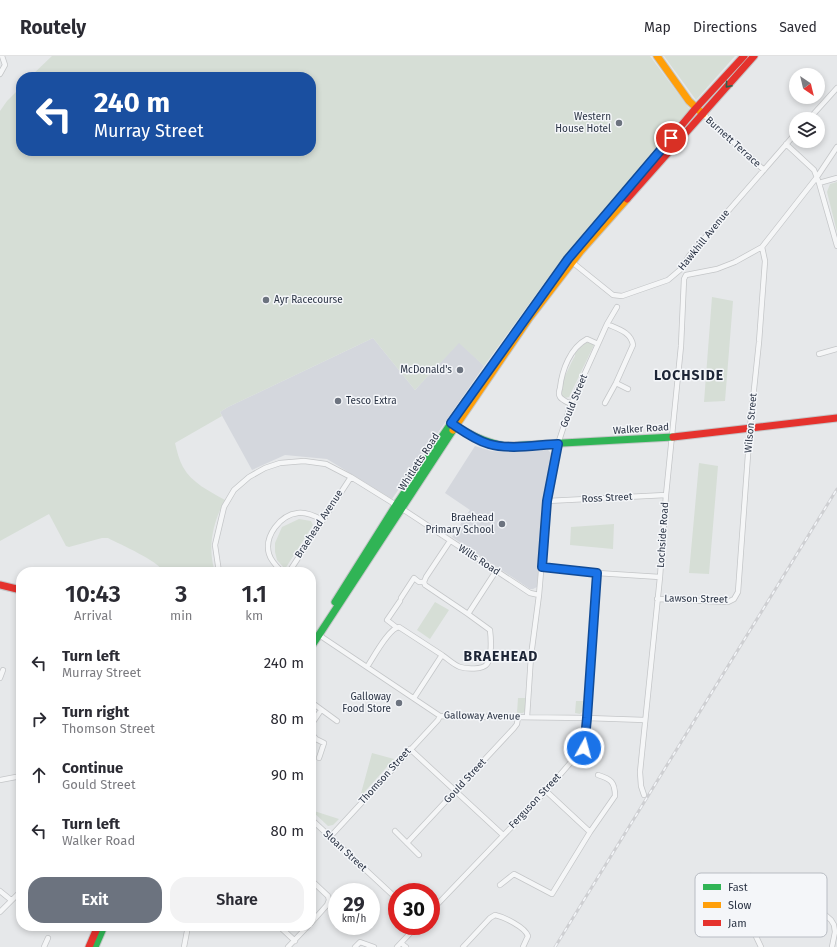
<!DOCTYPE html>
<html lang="en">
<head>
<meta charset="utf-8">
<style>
	:root { --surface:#fff; --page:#f2f2f3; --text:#2b2b33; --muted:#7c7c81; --line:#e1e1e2; --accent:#6c737f }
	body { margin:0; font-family:"Fira Sans",sans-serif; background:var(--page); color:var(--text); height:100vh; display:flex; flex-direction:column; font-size:15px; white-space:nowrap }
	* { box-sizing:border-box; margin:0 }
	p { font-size:13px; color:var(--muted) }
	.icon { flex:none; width:22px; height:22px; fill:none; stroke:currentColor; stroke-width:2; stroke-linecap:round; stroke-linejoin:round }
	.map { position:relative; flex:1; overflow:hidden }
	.sheet { position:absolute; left:16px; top:511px; width:300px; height:364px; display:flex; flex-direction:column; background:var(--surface); border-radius:16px; box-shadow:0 2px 6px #0003 }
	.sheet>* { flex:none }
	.top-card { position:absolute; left:16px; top:16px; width:300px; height:84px; border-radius:16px; box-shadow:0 2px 6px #0003; background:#1a4fa0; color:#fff; overflow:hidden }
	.needle { width:26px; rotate:145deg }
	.controls { position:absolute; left:789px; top:12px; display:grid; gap:8px }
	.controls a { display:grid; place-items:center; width:36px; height:36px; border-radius:50%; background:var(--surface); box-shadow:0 2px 6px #0003; font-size:20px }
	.speed { position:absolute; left:328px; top:827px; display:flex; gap:8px; font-size:20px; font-weight:700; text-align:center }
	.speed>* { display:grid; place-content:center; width:52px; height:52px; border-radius:50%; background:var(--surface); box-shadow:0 2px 6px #0003; line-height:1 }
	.speed small { font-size:10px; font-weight:400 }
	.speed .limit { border:6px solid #d22; background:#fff; color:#111 }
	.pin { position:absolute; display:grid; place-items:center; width:34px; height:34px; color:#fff; margin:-17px; border:2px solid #fff; border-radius:50%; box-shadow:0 1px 4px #0007 }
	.me { position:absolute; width:44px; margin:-22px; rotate:7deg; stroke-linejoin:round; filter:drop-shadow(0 0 3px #0008) }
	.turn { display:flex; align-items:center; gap:14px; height:84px; padding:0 12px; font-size:18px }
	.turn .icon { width:52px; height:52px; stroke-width:2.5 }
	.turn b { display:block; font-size:28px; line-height:34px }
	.eta { display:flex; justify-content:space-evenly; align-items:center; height:68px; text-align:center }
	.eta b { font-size:24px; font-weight:600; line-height:28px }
	.cta { display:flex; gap:8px; margin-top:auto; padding:8px 12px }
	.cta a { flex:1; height:46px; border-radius:16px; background:var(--accent); color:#fff; font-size:16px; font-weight:600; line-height:46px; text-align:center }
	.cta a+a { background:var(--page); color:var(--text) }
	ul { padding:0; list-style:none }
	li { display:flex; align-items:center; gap:12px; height:56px; padding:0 12px }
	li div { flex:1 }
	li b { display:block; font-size:15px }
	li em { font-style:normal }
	header { display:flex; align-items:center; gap:24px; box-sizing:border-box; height:56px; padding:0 20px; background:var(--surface); border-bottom:1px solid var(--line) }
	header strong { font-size:19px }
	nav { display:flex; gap:22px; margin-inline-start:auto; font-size:14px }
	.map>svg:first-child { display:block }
	.built { fill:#d4d7dd }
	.green { fill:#d6ded6 }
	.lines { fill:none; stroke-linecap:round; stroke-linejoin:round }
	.street-casing { stroke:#c4c6c8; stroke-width:6 }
	.fast-casing { stroke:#c4c6c8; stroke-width:9 }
	.slow-casing { stroke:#c4c6c8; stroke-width:9 }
	.jam-casing { stroke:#c4c6c8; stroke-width:9 }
	.street { stroke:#f5f6f7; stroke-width:4.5 }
	.fast { stroke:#30b455; stroke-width:7 }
	.slow { stroke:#ff9f0a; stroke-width:7 }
	.jam { stroke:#e5322d; stroke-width:7 }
	.rail-casing { stroke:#cecfd2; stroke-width:3 }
	.rail { stroke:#f4f6f9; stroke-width:1.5; stroke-dasharray:4.5; stroke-linecap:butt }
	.oneway { stroke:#2d614b }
	.route-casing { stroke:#114b97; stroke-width:10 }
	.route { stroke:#1a73e8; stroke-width:7 }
	.poi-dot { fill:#6c737f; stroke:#f4f6f9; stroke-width:1.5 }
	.labels { text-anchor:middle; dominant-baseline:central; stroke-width:3; stroke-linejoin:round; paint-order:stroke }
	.poi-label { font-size:10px; fill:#2b3445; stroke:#f4f6f9; text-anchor:end }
	.street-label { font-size:10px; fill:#2b3445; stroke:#f4f6f9 }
	.district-label { font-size:14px; font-weight:bold; letter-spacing:1px; fill:#1d2536; stroke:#f4f6f9 }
	.key { fill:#f4f6f9; stroke:#b8bcc3; stroke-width:1 }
	.key-label { font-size:11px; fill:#2b3445 }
</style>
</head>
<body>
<header>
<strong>Routely</strong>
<nav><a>Map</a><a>Directions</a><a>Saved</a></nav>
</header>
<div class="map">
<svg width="837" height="891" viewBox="0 0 837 891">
	<rect width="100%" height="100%" fill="#e6e8ea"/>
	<!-- built -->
	<path class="built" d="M373 282 415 334 459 286 484 310 392 443 327 403 285 399 252 414 220 356 228 351Z
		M475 390 491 395 505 396 548 394 552 398 546 431 537 531 533 533H530L452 481 470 454 445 437Z"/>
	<!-- green -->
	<path class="green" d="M52 0H650L691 55 578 184 559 207 484 310 459 287 415 334 373 282 228 351 220 356 222 360 175 387C177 395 179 404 183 411 192 427 209 435 225 444 213 466 207 491 215 516H164C157 504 121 489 108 482H102L69 491 66 490 49 458 0 485V55L7 45 21 31V95H311V21H30Z
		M664 0H735L696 44Z
		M837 126V176L827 136 830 128Z
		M712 241 733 245 725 345 704 346Z
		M588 286 594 289 569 341 565 342 561 339 562 324C566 320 571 306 575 300V297L584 288Z
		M699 407 718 410 709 518 689 517Z
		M299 463 311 465 313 469 285 513 277 504 275 496V487L282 471Z
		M614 468 613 493 570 489 571 471Z
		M435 546 449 554 430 583 417 574Z
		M518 642H527V653L523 657H517Z
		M576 645H585L584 654 580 658 575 657Z
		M372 697 394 703 360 741Z
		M311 754 339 763 333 769 328 770Z"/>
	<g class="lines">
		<defs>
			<path id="street" d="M0 18 5 9 2 0
				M703 58 764 114
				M809 63 837 32
				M786 88 814 114 819 127 837 190
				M819 127 837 122
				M572 206 613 239 622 240 668 224 681 213 689 200 796 77
				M819 298 837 293
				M616 327 628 333
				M605 347 616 327 633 289C631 276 618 273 607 268
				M571 348C567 346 562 344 560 341 558 338 559 335 560 332 562 314 570 292 587 283L598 288
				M547 445 666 439
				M450 485 426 521 424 526 425 529 468 558
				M542 511 597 517 660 521
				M219 516 215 489 224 451 234 434 249 421 265 412 280 407 304 405 326 408 351 421 401 452 530 537 539 539
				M282 516C277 511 271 505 269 498 264 480 280 459 298 457 307 456 315 460 322 464
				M289 516 351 421
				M401 542 414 522 419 526H424
				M657 543 728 546 734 543 738 536 750 371 759 286 765 205 762 191
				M396 571 387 564 400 545
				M319 579 440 660 587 662 645 664
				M367 611C373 602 389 572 399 571L442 599
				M0 622 3 614
				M414 642 442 599C448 603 454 609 460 611 466 613 483 614 487 608 492 602 491 582 490 574L468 558 496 515
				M311 646 337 665
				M527 661 531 600 539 539 547 445 558 388 571 348 607 268 617 251
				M311 669 321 654
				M311 677 316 683 324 687 319 702
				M410 693 503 779
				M0 724 21 720
				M546 735 590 776
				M644 739 641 730 640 716 660 521 666 439 681 290 684 223 686 219 717 213 735 206 762 191 817 121 837 91
				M311 763 397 843
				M395 775 419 799
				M330 781 438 664 440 660
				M407 787 514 672 517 668 518 661
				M751 820 760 825 768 822
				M311 824 328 840 329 844 327 849 311 867
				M760 825 751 868 752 872 761 891
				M500 829 514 818 552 838 590 776 615 740C615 726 611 723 598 719
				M710 829C710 836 709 845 710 852 715 873 735 873 752 872
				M0 835 11 844
				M798 847 801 856 814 854 823 857 831 864 834 869 835 876 832 891
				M431 855 546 735 584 691 587 662 597 517
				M0 856 21 835
				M791 860 801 856
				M279 870 295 885
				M401 887 406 891
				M44 891 48 882
				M184 891 188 870
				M288 891 308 870
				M355 891 360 886 374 891
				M397 891 417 870
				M463 891 490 862 495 859C504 861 525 871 528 880L523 891"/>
			<path id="fast" d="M451 367C469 378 485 387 506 390L673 381
				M335 546 396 449 466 345
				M311 591 453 374
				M95 891 104 870"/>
			<path id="slow" d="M657 0 689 45 703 58
				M558 217 575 195
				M453 374 530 261 580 196 627 143"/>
			<path id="jam" d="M627 143 754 0
				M594 174 696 52 744 0
				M673 381 837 362
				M0 529 21 534
				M89 891 98 870"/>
		</defs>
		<!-- street casing -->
		<use href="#street" class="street-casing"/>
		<!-- fast casing -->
		<use href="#fast" class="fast-casing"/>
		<!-- slow casing -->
		<use href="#slow" class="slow-casing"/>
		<!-- jam casing -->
		<use href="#jam" class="jam-casing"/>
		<!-- street -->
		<use href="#street" class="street"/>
		<!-- fast -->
		<use href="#fast" class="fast"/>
		<!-- slow -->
		<use href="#slow" class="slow"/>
		<!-- jam -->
		<use href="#jam" class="jam"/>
		<defs>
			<path id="rail" d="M555 891 837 433"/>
		</defs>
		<!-- rail casing -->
		<use href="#rail" class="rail-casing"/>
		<!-- rail -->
		<use href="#rail" class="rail"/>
	</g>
	<!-- one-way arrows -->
	<defs><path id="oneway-chevron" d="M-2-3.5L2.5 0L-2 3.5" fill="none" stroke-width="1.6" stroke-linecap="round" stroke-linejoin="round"/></defs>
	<use class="oneway" href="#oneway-chevron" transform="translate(728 29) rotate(131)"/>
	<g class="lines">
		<defs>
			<path id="route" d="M584 692 587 662 597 517 542 511 547 445 558 388C536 389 510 394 489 388 475 384 463 375 451 367L568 203 671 82"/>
		</defs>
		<!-- route casing -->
		<use href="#route" class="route-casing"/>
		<!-- route -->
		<use href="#route" class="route"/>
	</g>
	<!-- markers -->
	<g class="poi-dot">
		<circle cx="619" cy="67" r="4"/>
		<circle cx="266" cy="244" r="4"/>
		<circle cx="460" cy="314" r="4"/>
		<circle cx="338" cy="345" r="4"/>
		<circle cx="502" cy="468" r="4"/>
		<circle cx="399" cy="647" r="4"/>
	</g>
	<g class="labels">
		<!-- poi labels -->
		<g class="poi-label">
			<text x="611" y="61">Western<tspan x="611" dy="12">House Hotel</tspan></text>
			<text x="274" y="244" text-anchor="start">Ayr Racecourse</text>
			<text x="452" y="314">McDonald's</text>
			<text x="346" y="345" text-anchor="start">Tesco Extra</text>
			<text x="494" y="462">Braehead<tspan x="494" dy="12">Primary School</tspan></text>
			<text x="391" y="641">Galloway<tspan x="391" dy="12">Food Store</tspan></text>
		</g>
		<!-- street labels -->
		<g class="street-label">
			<text transform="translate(733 86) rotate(42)">Burnett Terrace</text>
			<text transform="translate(704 184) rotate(-51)">Hawkhill Avenue</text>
			<text transform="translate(574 345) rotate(-68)">Gould Street</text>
			<text transform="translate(751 367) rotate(-85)">Wilson Street</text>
			<text transform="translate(641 373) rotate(-4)">Walker Road</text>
			<text transform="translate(419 406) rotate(-57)">Whitletts Road</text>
			<text transform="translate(607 442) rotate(-3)">Ross Street</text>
			<text transform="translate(319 468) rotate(-57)">Braehead Avenue</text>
			<text transform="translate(663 479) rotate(-86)">Lochside Road</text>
			<text transform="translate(479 504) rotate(33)">Wills Road</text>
			<text transform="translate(696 543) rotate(1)">Lawson Street</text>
			<text transform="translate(482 660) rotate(1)">Galloway Avenue</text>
			<text transform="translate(385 720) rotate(-48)">Thomson Street</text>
			<text transform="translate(465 725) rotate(-47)">Gould Street</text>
			<text transform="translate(535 745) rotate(-47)">Ferguson Street</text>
			<text transform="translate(345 795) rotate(43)">Sloan Street</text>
		</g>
		<!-- district labels -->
		<g class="district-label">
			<text x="689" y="319">LOCHSIDE</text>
			<text x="501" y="600">BRAEHEAD</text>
		</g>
	</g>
	<!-- legend -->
	<rect x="695" y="817" width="132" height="64" rx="6" class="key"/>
	<rect x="703" y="828" width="18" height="6" fill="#30b455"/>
	<rect x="703" y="846" width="18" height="6" fill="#ff9f0a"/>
	<rect x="703" y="864" width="18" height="6" fill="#e5322d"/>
	<g class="key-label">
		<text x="728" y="835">Fast</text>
		<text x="728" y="853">Slow</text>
		<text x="728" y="871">Jam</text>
	</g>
</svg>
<div class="controls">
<a><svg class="needle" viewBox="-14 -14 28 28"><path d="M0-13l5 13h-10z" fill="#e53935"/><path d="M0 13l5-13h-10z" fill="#7c7c81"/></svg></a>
<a><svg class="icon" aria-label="layers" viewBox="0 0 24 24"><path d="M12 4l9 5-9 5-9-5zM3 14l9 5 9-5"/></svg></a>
</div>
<div class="speed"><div>29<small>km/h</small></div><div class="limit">30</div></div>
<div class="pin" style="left:671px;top:82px;background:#d93025"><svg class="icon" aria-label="arrive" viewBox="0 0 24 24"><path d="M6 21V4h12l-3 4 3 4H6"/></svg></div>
<svg class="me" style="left:584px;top:692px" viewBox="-20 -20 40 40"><circle r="17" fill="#1a73e8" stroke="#fff" stroke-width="3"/><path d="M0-11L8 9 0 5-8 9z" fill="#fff"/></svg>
<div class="top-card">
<div class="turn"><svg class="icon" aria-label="left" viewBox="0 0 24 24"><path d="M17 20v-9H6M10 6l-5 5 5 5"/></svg><div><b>240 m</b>Murray Street</div></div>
</div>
<section class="sheet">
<div class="eta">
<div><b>10:43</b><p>Arrival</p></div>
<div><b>3</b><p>min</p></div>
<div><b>1.1</b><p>km</p></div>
</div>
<ul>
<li><svg class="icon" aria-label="left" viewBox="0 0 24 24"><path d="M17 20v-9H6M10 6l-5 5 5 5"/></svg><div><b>Turn left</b><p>Murray Street</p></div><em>240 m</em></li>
<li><svg class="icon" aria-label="right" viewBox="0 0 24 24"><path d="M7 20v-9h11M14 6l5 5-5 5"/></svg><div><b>Turn right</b><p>Thomson Street</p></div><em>80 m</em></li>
<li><svg class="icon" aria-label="ahead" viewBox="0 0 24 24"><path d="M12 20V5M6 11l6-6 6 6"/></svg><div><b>Continue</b><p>Gould Street</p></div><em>90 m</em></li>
<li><svg class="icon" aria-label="left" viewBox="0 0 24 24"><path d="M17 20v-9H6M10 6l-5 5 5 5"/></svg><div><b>Turn left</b><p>Walker Road</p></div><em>80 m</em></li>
</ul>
<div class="cta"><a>Exit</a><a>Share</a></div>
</section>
</div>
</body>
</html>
